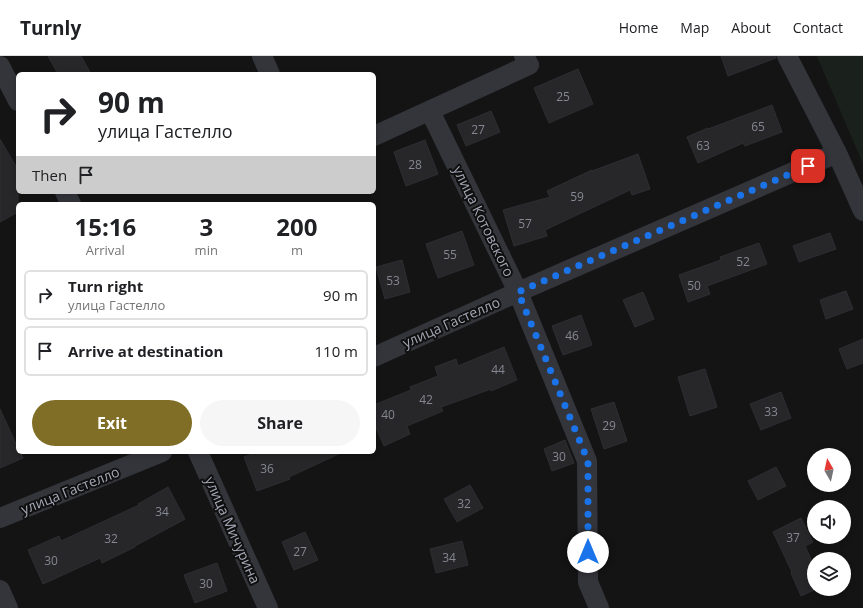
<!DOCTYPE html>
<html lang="en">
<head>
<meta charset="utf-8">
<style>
	:root { --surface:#fff; --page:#f6f6f6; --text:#202124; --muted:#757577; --line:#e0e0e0; --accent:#816e26 }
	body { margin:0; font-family:"Open Sans",sans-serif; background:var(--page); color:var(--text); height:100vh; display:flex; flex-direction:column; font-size:15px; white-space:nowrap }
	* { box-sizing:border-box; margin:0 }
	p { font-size:13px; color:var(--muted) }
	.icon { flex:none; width:22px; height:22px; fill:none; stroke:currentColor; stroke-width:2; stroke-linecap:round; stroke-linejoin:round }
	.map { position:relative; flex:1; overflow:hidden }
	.drawer { position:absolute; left:16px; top:146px; width:360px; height:252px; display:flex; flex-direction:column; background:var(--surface); border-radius:6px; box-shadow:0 2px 6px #0003 }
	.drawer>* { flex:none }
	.top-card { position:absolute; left:16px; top:16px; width:360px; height:122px; border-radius:6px; box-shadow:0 2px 6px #0003; background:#fff; color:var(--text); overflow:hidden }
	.needle { width:26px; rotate:351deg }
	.controls { position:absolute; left:807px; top:392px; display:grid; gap:8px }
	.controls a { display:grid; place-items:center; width:44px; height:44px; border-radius:50%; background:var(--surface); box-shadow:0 2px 6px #0003; font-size:20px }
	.pin { position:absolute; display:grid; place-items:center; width:34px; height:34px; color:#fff; margin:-17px; border-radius:8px; box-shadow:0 2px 6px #0006 }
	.me { position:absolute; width:44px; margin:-22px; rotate:0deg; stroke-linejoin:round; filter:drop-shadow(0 0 3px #0008) }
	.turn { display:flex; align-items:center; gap:14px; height:84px; padding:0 16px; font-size:18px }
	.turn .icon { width:52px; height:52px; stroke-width:2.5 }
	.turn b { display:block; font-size:28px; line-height:34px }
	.then { display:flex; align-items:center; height:38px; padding:0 16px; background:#0003; gap:8px; font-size:15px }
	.eta { display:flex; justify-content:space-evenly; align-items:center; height:68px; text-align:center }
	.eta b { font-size:24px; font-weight:700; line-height:28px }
	.action { display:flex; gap:8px; margin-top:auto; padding:8px 16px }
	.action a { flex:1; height:46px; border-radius:24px; background:var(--accent); color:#fff; font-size:16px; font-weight:700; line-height:46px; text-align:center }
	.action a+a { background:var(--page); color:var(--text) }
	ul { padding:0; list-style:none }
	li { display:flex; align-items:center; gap:12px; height:50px; margin:0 8px 6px; padding:0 8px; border:2px solid var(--line); border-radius:6px }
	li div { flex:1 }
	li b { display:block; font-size:15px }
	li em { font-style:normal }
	header { display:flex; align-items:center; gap:24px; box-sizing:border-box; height:56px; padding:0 20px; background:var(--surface); border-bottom:1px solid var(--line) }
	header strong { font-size:19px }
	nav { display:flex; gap:22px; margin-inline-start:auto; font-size:14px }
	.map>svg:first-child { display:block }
	.green { fill:#1a201b }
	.building { fill:#272629; stroke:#2e2d31 }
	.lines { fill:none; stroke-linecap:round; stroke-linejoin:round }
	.street { stroke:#34353b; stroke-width:20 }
	.route { stroke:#1a73e8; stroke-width:7; stroke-dasharray:0 12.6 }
	.labels { text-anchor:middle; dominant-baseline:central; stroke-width:4; stroke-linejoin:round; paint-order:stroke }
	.number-label { font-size:12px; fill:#858792 }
	.street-label { font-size:14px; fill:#a5a8b6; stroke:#0f0f10 }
</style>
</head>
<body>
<header>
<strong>Turnly</strong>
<nav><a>Home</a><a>Map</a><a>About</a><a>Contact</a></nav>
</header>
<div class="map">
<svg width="863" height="552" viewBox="0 0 863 552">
	<rect width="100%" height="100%" fill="#141415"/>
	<!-- green -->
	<path class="green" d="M817 0H863V108Z"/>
	<!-- building -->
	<path class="building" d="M48 0H81L91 18H58Z
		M721 0H776V2L728 20Z
		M578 13 593 48 549 67 534 32Z
		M772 49 782 76 745 90 743 87 698 107 687 81 708 72V73Z
		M491 55 500 76 466 90 457 69Z
		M0 83 18 114V156L0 166Z
		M425 84 438 118 406 130 394 96Z
		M638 98 650 133 632 139 630 134 545 174 547 180 514 190 503 154 550 141 547 135 592 114V115Z
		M462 175 474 209 438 222 426 188Z
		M830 177 836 193 799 206 793 190Z
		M759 187 767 208 707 230 710 238 688 246 679 219 721 204 720 201Z
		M402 204 410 236 385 243 376 211Z
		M846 235 853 253 826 263 820 244Z
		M643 236 654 263 635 271 623 244Z
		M581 259 592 289 563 299 552 270Z
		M863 283V307L847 313 839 293Z
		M504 291 517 324 491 335V333L441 351 443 355 407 370 410 378 384 390 374 367V349L411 334 410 331 438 320 435 311 456 303 458 310Z
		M705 313 717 351 690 360 678 321Z
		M781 336 791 362 761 374 750 348Z
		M614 346 627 385 604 393 591 353Z
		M0 353 18 392V396H20L23 402 0 412Z
		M565 384 574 407 552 415 544 393Z
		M257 396H343L289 421 290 423 257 435 244 401Z
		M776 411 786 430 758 444 748 425Z
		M470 429 483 452 457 466 444 443Z
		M168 431 185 463 135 490V491L102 507 100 502 43 528 28 494 59 480 61 485 139 449 138 448Z
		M801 462 813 486 805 490 814 510V534L801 540 791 517 792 516 773 476Z
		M305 476 318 504 294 514 282 486Z
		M462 485 468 509 436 517 430 493Z
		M217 507 227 535 195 547 184 519Z"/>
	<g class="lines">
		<!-- street -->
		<path class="street" d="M262 0 270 18
			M787 0 837 97 863 155
			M0 10 18 45
			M430 55 518 236 587 405 588 526 599 552
			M374 80 529 9 524 0
			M65 136 71 148
			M374 301 518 236 837 97
			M198 396 268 552
			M0 462 162 396
			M0 534 8 552"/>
	</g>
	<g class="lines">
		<!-- route -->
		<path class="route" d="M588 496V405L518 236 808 110"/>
	</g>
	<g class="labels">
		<!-- number labels -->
		<g class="number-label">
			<text x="563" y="40">25</text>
			<text x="758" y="70">65</text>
			<text x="478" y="73">27</text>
			<text x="703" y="89">63</text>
			<text x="415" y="108">28</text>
			<text x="577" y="140">59</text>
			<text x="525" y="167">57</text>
			<text x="450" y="198">55</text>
			<text x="743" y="205">52</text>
			<text x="393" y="224">53</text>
			<text x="694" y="229">50</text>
			<text x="572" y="279">46</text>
			<text x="498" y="313">44</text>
			<text x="426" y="343">42</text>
			<text x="771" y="355">33</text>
			<text x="388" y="358">40</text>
			<text x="609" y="369">29</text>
			<text x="559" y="400">30</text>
			<text x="267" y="412">36</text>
			<text x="464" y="447">32</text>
			<text x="162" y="455">34</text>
			<text x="793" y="481">37</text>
			<text x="111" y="482">32</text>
			<text x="300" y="495">27</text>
			<text x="449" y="501">34</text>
			<text x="51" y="504">30</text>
			<text x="206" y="527">30</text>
		</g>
		<!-- street labels -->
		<g class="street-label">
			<text transform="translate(484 165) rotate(64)">улица Котовского</text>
			<text transform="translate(451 266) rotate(-24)">улица Гастелло</text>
			<text transform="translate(70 434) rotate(-22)">улица Гастелло</text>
			<text transform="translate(233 474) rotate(66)">улица Мичурина</text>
		</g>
	</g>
</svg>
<div class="controls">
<a><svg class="needle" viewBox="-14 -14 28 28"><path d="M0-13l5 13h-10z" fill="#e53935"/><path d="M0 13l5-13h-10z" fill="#757577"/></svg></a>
<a><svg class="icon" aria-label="sound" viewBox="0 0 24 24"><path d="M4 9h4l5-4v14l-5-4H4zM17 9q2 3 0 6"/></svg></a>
<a><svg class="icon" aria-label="layers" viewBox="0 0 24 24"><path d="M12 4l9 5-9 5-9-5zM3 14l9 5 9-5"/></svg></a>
</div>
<div class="pin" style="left:808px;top:110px;background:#d93025"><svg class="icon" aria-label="arrive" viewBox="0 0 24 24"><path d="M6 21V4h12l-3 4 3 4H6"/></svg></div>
<svg class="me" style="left:588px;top:496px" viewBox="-20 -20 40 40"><circle r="19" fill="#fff"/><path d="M0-13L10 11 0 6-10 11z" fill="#1a73e8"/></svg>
<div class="top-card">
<div class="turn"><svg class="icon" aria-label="right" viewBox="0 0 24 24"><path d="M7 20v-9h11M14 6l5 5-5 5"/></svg><div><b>90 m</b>улица Гастелло</div></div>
<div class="then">Then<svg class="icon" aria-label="arrive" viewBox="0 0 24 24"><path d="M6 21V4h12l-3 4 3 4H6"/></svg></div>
</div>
<section class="drawer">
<div class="eta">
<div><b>15:16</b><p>Arrival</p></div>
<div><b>3</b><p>min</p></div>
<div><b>200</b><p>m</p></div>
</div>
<ul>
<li><svg class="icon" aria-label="right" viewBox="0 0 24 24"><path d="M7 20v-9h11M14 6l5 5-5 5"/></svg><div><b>Turn right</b><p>улица Гастелло</p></div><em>90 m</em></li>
<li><svg class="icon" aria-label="arrive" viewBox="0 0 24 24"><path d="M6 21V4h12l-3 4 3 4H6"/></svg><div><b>Arrive at destination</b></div><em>110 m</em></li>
</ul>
<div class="action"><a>Exit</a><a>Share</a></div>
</section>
</div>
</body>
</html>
